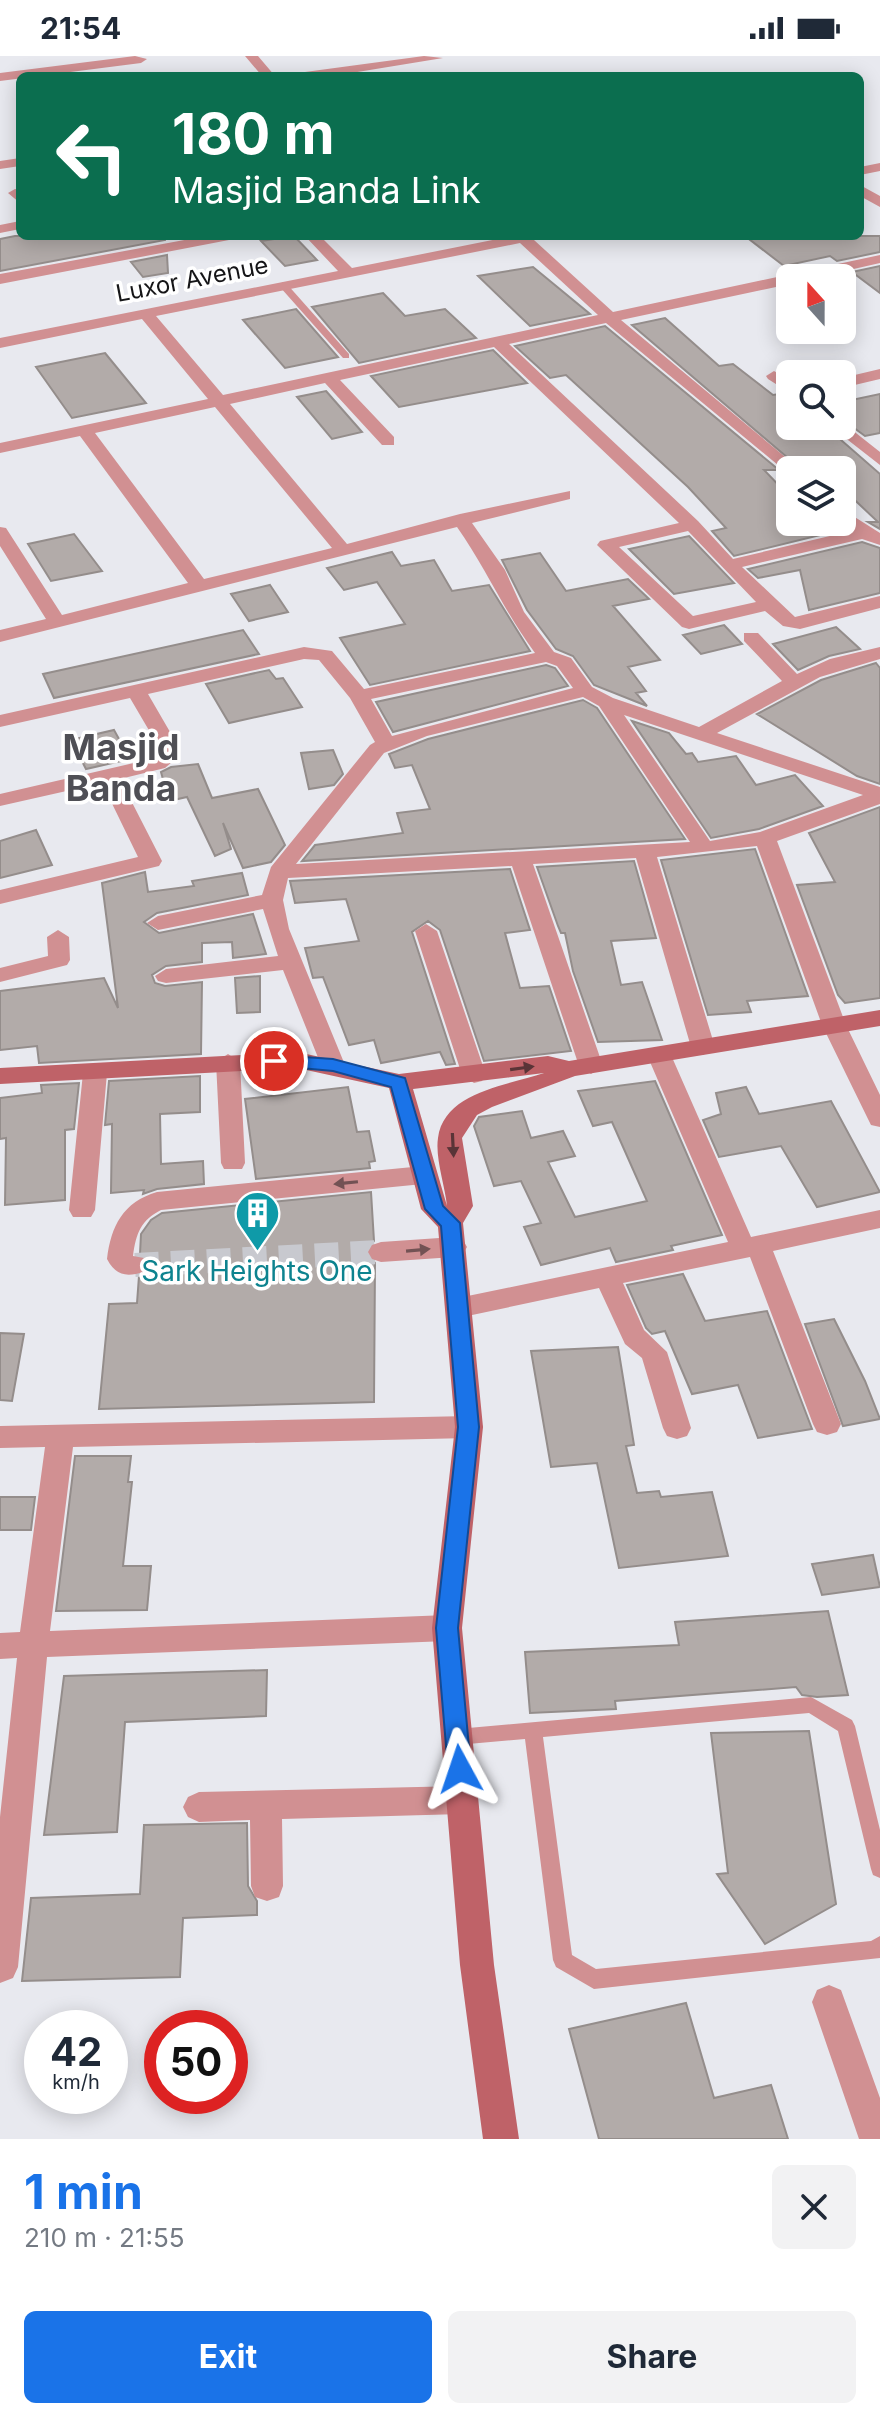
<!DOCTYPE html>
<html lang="en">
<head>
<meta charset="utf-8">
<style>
	:root { --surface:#fff; --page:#f2f2f3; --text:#1f2937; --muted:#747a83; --accent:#1a73e8 }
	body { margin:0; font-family:Inter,sans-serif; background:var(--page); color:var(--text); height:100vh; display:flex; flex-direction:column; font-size:30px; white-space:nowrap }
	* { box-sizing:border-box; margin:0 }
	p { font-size:26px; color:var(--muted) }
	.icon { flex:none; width:44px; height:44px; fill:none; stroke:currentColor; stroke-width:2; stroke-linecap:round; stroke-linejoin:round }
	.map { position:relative; height:2083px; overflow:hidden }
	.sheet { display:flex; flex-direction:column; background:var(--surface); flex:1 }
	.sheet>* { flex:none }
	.hud { position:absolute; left:16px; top:16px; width:848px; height:168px; border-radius:12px; box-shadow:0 4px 20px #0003; background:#0b6e4f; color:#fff; overflow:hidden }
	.needle { width:52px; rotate:339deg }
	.buttons { position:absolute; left:776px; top:208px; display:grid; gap:16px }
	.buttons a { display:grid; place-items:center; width:80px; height:80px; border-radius:12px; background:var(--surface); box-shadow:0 4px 20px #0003; font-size:40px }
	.speed { position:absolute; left:24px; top:1954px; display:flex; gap:16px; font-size:40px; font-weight:700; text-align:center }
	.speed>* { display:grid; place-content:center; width:104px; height:104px; border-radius:50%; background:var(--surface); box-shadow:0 4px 20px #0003; line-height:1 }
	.speed small { font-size:20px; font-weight:400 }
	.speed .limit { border:12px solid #d22; background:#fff; color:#111 }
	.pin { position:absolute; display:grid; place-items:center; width:68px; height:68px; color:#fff; margin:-34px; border:4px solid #fff; border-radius:50%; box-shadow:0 2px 8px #0007 }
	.me { position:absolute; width:88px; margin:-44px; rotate:355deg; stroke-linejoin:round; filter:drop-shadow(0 0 6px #0008) }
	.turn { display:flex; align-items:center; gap:28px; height:168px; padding:0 24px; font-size:36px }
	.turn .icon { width:104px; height:104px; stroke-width:2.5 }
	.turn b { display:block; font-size:56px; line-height:68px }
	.round { display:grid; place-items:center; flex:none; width:84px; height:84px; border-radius:12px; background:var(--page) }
	.summary { display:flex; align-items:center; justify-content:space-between; height:136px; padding:0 24px }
	h1 { font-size:48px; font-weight:700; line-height:60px; color:var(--accent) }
	.button { display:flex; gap:16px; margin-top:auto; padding:16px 24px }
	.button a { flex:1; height:92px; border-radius:12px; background:var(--accent); color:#fff; font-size:32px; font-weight:700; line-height:92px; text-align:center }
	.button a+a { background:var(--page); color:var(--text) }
	.status { display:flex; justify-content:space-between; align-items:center; height:56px; padding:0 40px; background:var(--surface); direction:ltr }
	.status svg { height:22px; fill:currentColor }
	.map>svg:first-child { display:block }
	.building { fill:#b2aba9; stroke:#948d8b; stroke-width:2 }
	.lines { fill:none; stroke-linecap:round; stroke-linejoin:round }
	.minor-tunnel { stroke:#c8c9cf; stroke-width:24; stroke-dasharray:24 12; stroke-linecap:butt }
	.service { fill:#d19092; fill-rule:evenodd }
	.minor { fill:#d19092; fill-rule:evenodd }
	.secondary { fill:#bf6268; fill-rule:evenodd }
	.oneway { fill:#593437 }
	.oneway2 { fill:#735254 }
	.route { fill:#1a73e8; stroke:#114b97; stroke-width:2 }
	.labels { text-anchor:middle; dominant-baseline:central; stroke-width:7; stroke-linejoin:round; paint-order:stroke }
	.far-street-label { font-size:24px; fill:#151517; stroke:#fff }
	.culture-label { font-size:28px; fill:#0d838f; stroke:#fff }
	.district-label { font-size:36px; font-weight:bold; fill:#4f4f55; stroke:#fff }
</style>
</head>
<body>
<div class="status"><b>21:54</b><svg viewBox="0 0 49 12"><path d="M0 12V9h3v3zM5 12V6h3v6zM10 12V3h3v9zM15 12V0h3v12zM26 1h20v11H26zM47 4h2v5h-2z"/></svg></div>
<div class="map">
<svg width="880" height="2083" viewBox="0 0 880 2083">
	<rect width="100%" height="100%" fill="#e8e9ef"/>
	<!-- building -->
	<path class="building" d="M15 180H165V184L0 215V183Z
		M294 180 317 204 285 210 261 185Z
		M745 180H880V196L837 205 830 200 784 210Z
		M167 199 168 217 143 221 131 206Z
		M880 210V237L852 216Z
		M533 211 590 258 530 270 478 220Z
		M383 237 405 260 445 253 476 282 359 307 312 251Z
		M296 253 338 301 285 312 243 264Z
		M665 262 719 310 733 308 773 339 779 338 790 348V370H825L880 418V473L868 466H878L842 432V414H802L632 269Z
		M605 270 779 414H764L790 441V466H838L845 473 734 500 712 475 726 472 688 431 566 319 550 322 515 290Z
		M493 294 527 327 399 351 371 320Z
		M105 297 146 347 72 362 36 311Z
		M326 335 362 376 332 383 297 341Z
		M880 338V377L865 380 842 363V346Z
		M74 478 102 515 51 525 28 488Z
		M689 480 734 527 674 538 629 493Z
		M862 486 880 492V537L809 554 800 514 758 522 748 513Z
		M392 496 401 510 434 504 452 535 489 529 530 595 370 629 340 582 405 568 377 526 344 534 327 512Z
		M540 497 566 535 628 523 649 543 613 550 660 604 628 611 646 635 636 637 647 650 594 629 573 600 556 593 527 554 502 504Z
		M270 529 288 556 249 565 231 538Z
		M724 569 742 588 701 598 683 579Z
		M836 571 860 593 829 600 798 614 773 588Z
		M243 574 259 598 54 642 43 618Z
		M876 607 880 612V728L857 720 757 658 821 624Z
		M546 609 555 612 568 630 393 676 376 646Z
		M269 614 276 623 283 622 302 651 229 667 206 628Z
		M583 644 597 652 685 783 302 805 315 789 403 777 397 757 430 753 412 709 395 712 389 698 428 683Z
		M632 665 669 677 686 698 692 697 698 706 736 700 756 729 795 719 823 750 759 773 711 782Z
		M114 674 130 703 86 713 71 684Z
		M333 694 343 718 334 729 309 733 301 697Z
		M198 708 212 742 258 733 285 789 271 806 243 812 223 767 231 793 215 800 187 741 169 745 161 716 171 711Z
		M880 751V942L845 947 838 939 797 829 835 826 809 777Z
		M36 774 52 809 0 822V785Z
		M755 793 808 940 747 945 751 956 708 959 661 804Z
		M634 805 656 882 611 885 621 929 642 926 662 984 598 986 573 915 565 877H561L558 870 537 811Z
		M510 813 530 874 505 877 520 932 549 930 571 995 484 1005 440 874 428 865 412 876 455 1008 446 1009 440 996 381 1007 374 984 349 989 323 921 313 922 305 892 359 885 346 843 295 847 290 825Z
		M145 816 148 836 194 830 192 825 242 817 248 839 157 857 144 866 159 877 253 858 266 898 233 902 232 886 202 887V906L166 910 152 919 155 927 165 930 202 926 201 998 39 1007 37 990 0 994V935L104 922 118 952 102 827Z
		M260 920V956L237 957 235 922Z
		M200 1020V1056L160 1058 161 1108 203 1105 204 1128 157 1133 143 1138 144 1134 111 1137 112 1068 105 1069 109 1025Z
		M655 1025 722 1179 671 1190 673 1194 616 1206 610 1192 541 1209 524 1171 541 1167 521 1125 494 1130 474 1070 479 1061 522 1055 531 1082 563 1075 575 1100 548 1106 575 1161 647 1145 612 1066 593 1070 578 1035Z
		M79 1027 74 1073 65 1074V1144L5 1149 6 1082 0 1083V1042L42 1037 41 1029Z
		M348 1031 357 1076 369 1075 375 1105 369 1106 370 1112 256 1123 245 1043Z
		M746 1031 759 1058 831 1045 880 1136 817 1151 781 1090 719 1101 703 1064 721 1058 716 1037Z
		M371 1136 374 1185 365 1197 375 1207 374 1346 99 1353 109 1248 137 1247 139 1220 151 1210 147 1201 140 1198 141 1178 151 1164 162 1157Z
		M683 1218 705 1265 767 1255 812 1373 758 1382 738 1329 692 1338 665 1275 652 1278 646 1272 627 1229Z
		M834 1263 865 1325 880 1363 843 1370 805 1268Z
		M0 1277 24 1278 12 1345 0 1344Z
		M618 1291 634 1389 626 1390 637 1437 659 1435 661 1441 712 1436 728 1500 619 1512 597 1407 551 1411 531 1295Z
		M75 1400H131L128 1426H132L123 1510H151L147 1554 56 1555Z
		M0 1441H35L31 1474H0Z
		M873 1499 880 1531 822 1539 812 1508Z
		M828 1555 848 1639 817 1641 802 1639 796 1631 615 1645 616 1653 530 1657 525 1596 679 1589 675 1566Z
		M267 1614 266 1660 125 1666 117 1776 44 1779 64 1620Z
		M809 1675 836 1848 765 1888 717 1818 728 1817 711 1677Z
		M247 1767 248 1830 257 1845V1859L183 1862 180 1921 22 1925 31 1842 140 1838 144 1769Z
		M686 1947 714 2042 771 2029 788 2083H599L569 1973Z"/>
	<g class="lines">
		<!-- minor-tunnel -->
		<path class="minor-tunnel" d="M135 1209 381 1196"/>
		<!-- service -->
		<path class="service" d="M283 226 286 227 349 298V302H343L280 231 279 229Z
			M811 1641 852 1664 855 1670 880 1774V1822L873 1819 871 1813 838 1675 809 1657 543 1681 572 1899 596 1913 871 1885 880 1880V1902L594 1933 556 1911 553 1904 525 1683 457 1689 451 1687 448 1681 451 1675 457 1673Z"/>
		<!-- minor -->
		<path class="minor" d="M135 0 147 3 141 7 0 25V17Z
			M245 0H258L275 20H262Z
			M424 0 443 2 333 20H299L305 16Z
			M20 102V110L0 113V105Z
			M880 107V115L860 119V111Z
			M860 129 880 140V151L860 140Z
			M15 133 20 134V147L8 137Z
			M20 165V173L0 177V169Z
			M206 180H236L229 184 0 228V218Z
			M305 180H320L352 212 513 180H542L534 184 613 256 880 199V207L814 222H790V228L621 264 796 410 799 414H790V419L606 267 509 288 698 465 733 503 851 475 841 466 842 453 880 477V489L862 483 742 511 795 561 880 540V552L800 573 783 570 765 555 689 573 682 571 597 489 600 485 679 467 494 291 340 324 394 381V389H382L325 327 230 348 347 488 460 458 570 435V443L472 467 505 514 524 556 554 596 571 602 592 631 613 642 699 671 782 625 744 585V577H758L797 618 830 603 880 591V603L820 621 717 677 880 731V748L777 785 846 969 880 1039V1071L871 1069 868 1063 822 969 757 790 657 801 715 991 703 999 691 991 636 802 533 808 603 1010 591 1018 579 1010 512 810 288 822 283 844 289 873 345 1009 341 1015 333 1017 321 1009 283 914 166 927 158 925 155 920 166 913 278 900 263 853 158 874 147 867 158 860 262 839 271 811 370 689 375 686 350 642 319 604 304 603 148 638 177 688 179 700 165 712 120 723 162 805 159 810 0 848V834L138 801 102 727 0 750V738L151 703 159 698 157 688 130 642 0 671V659L304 591 332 595 364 633 535 597C505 557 486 512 457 471L0 586V574L46 563 0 490V471L6 472 62 559 188 527 80 380 0 397V387L208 343 142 263 0 292V282L338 215ZM520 187 598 259 223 339 156 260ZM215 351 332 492 204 523 95 377ZM688 475 756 546 693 560 619 491ZM546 606 557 610 573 632 392 680 371 643ZM583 641 599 650 690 786 296 808 384 697 427 680ZM624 659 863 739 760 776 710 785Z
			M880 313V323L842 332V322Z
			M774 315 790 324V337L768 323 766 320Z
			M842 366 880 396V409L830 370H842Z
			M426 868 437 875 486 1019 482 1025 474 1027 462 1019 415 875Z
			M58 874 69 881 70 904 67 909 0 926V912L48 900 47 881Z
			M659 991 671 999 751 1181 880 1154V1172L773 1195 841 1368 837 1376 827 1379 817 1376 813 1368 750 1201 623 1227 644 1274 667 1296 691 1372 687 1380 677 1383 667 1380 663 1372 642 1302 625 1288 599 1232 458 1262 449 1259 445 1252 449 1245 458 1242 728 1186 647 999Z
			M228 998 240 1006 245 1107 242 1113H224L221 1107 216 1006Z
			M95 1009 107 1017 95 1154 91 1161H73L69 1154 83 1017Z
			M423 1110 432 1113 435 1119 432 1125 423 1128 161 1154C141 1164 136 1177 133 1200L144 1202 148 1209 144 1216C126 1221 116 1220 107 1203 111 1170 123 1146 157 1136Z
			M454 1181 463 1184 467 1191 463 1198 454 1201 381 1206 372 1203 368 1196 372 1189 381 1186Z
			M469 1360 479 1363 483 1371 479 1379 469 1382 73 1391 50 1575 447 1559 458 1563 462 1572 458 1581 447 1585 47 1601 18 1911 13 1922 0 1927V1761L17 1602 0 1603V1577L20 1576 45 1391 0 1392V1370Z
			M462 1730 473 1734 478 1744 473 1754 462 1758 282 1763 283 1830 279 1841 267 1845 255 1841 251 1830 250 1764 199 1766 188 1761 183 1751 188 1741 199 1736Z
			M829 1929 841 1934 880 2042V2083H859L812 1946 817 1934Z"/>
		<!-- secondary -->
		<path class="secondary" d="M880 954V970L575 1020 492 1051 477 1059 462 1082 473 1150 463 1167 483 1371 462 1572 494 1909 519 2083H483L460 1909 432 1572 455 1371 438 1171 421 1153 389 1032 297 1012 0 1028V1012L297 996 399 1018 548 1000 569 1005ZM544 1017C510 1029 444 1035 438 1082 435 1102 445 1130 447 1150L413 1033Z"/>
	</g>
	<!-- one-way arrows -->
	<defs><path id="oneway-solid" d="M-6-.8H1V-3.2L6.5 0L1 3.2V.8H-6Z" transform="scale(2)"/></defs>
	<g class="oneway">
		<use href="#oneway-solid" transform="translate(522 1012) rotate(-8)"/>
		<use href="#oneway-solid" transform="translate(453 1089) rotate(87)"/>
	</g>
	<g class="oneway2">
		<use href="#oneway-solid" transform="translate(346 1127) rotate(174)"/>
		<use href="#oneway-solid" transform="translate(418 1194) rotate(-5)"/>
	</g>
	<!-- route -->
	<path class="route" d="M274 999 333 1003 405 1022 443 1150 460 1167 479 1371 458 1572 471 1713 468 1721 460 1724 451 1721 448 1713 436 1572 458 1371 441 1170 425 1153 391 1031 333 1015 268 1009V1001Z"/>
	<!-- icons -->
	<defs>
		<symbol id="building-pin" viewBox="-11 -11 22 30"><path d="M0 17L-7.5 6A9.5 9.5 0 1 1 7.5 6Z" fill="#0f9aa8" stroke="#fff"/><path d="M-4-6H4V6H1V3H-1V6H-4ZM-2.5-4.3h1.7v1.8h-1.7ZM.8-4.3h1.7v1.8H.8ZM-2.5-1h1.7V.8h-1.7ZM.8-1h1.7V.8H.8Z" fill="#fff"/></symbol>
	</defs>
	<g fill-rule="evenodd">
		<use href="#building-pin" x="232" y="1132" width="51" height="69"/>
	</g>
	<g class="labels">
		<!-- far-street labels -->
		<g class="far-street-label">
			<text transform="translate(192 223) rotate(-11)">Luxor Avenue</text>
		</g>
		<!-- culture labels -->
		<g class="culture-label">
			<text x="257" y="1215">Sark Heights One</text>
		</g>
		<!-- district labels -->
		<g class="district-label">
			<text x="121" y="691">Masjid<tspan x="121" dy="41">Banda</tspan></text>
		</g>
	</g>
</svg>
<div class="buttons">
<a><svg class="needle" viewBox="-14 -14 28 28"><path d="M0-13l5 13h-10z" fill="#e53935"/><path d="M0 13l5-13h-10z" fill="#747a83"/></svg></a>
<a><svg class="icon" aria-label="search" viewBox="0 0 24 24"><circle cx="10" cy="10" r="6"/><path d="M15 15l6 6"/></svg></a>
<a><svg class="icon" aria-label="layers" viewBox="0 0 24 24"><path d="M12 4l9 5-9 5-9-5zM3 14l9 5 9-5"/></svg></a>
</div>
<div class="speed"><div>42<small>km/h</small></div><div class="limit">50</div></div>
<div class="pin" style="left:274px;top:1005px;background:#d93025"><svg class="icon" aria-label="arrive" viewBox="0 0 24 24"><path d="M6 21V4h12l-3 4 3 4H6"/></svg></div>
<svg class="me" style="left:460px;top:1713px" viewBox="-20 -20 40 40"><path d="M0-17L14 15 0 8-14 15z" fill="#1a73e8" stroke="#fff" stroke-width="4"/></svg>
<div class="hud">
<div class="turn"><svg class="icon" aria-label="left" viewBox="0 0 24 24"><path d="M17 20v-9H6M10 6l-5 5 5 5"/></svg><div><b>180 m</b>Masjid Banda Link</div></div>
</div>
</div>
<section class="sheet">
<div class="summary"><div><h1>1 min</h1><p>210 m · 21:55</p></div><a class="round"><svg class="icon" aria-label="close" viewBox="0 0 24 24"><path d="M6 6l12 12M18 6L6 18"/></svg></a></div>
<div class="button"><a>Exit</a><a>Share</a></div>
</section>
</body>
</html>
